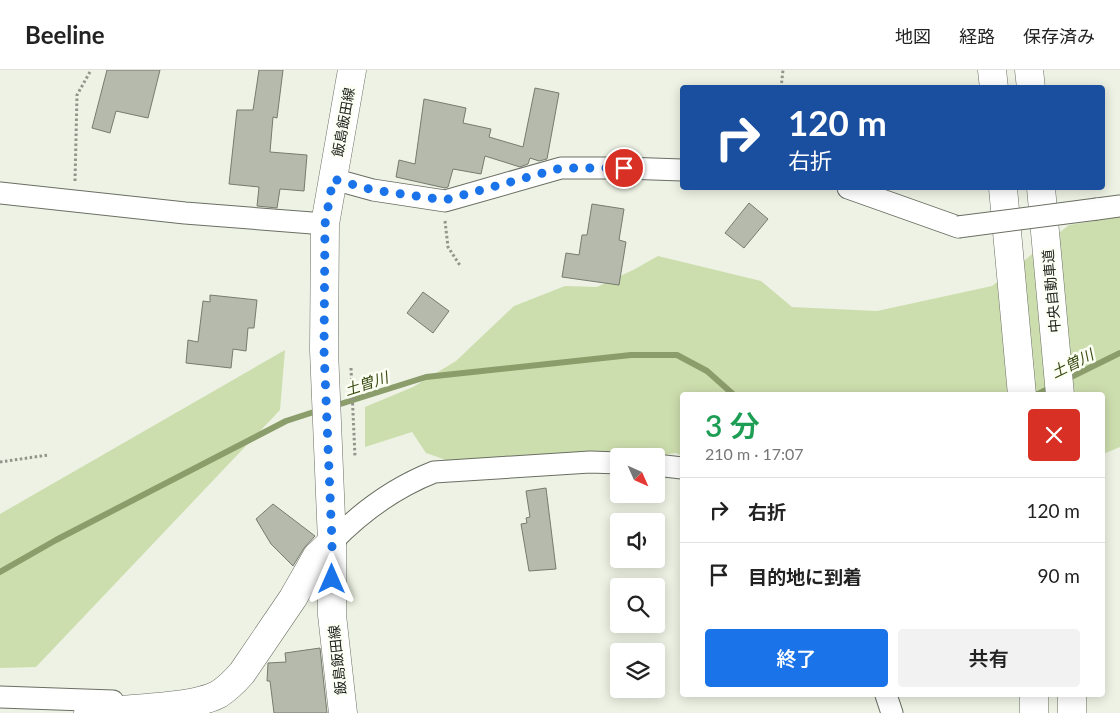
<!DOCTYPE html>
<html lang="ja">
<head>
<meta charset="utf-8">
<style>
	:root { --surface:#fff; --page:#f2f2f2; --text:#222; --muted:#767676; --line:#e0e0e0; --accent:#1a73e8 }
	body { margin:0; font-family:Lato,"Noto Sans JP",sans-serif; background:var(--page); color:var(--text); height:100vh; display:flex; flex-direction:column; font-size:19px; white-space:nowrap }
	* { box-sizing:border-box; margin:0 }
	p { font-size:16px; color:var(--muted) }
	.icon { flex:none; width:28px; height:28px; fill:none; stroke:currentColor; stroke-width:2; stroke-linecap:round; stroke-linejoin:round }
	.map { position:relative; flex:1; overflow:hidden }
	.drawer { position:absolute; left:680px; top:322px; width:425px; height:305px; display:flex; flex-direction:column; background:var(--surface); border-radius:5px; box-shadow:0 2px 12px #0003 }
	.drawer>* { flex:none }
	.hud { position:absolute; left:680px; top:15px; width:425px; height:105px; border-radius:5px; box-shadow:0 2px 12px #0003; background:#1a4fa0; color:#fff; overflow:hidden }
	.needle { width:32px; rotate:135deg }
	.fabs { position:absolute; left:610px; top:378px; display:grid; gap:10px }
	.fabs a { display:grid; place-items:center; width:55px; height:55px; border-radius:5px; background:var(--surface); box-shadow:0 2px 12px #0003; font-size:25px }
	.pin { position:absolute; display:grid; place-items:center; width:42px; height:42px; color:#fff; margin:-21px; border:2px solid #fff; border-radius:50%; box-shadow:0 1px 5px #0007 }
	.me { position:absolute; width:55px; margin:-28px; rotate:0deg; stroke-linejoin:round; filter:drop-shadow(0 0 4px #0008) }
	.turn { display:flex; align-items:center; gap:18px; height:105px; padding:0 25px; font-size:22px }
	.turn .icon { width:65px; height:65px; stroke-width:2.5 }
	.turn b { display:block; font-size:35px; line-height:42px }
	.round { display:grid; place-items:center; flex:none; width:52px; height:52px; border-radius:5px; background:var(--page) }
	.overview { display:flex; align-items:center; justify-content:space-between; height:85px; padding:0 25px }
	h1 { font-size:30px; font-weight:600; line-height:38px; color:#1e9e55 }
	.button { display:flex; gap:10px; margin-top:auto; padding:10px 25px }
	.button a { flex:1; height:58px; border-radius:5px; background:var(--accent); color:#fff; font-size:20px; font-weight:600; line-height:58px; text-align:center }
	.button a+a { background:var(--page); color:var(--text) }
	ul { padding:0; list-style:none }
	li { display:flex; align-items:center; gap:15px; height:65px; padding:0 25px; border-top:1px solid var(--line) }
	li div { flex:1 }
	li b { display:block; font-size:19px }
	li em { font-style:normal }
	header { display:flex; align-items:center; gap:30px; box-sizing:border-box; height:70px; padding:0 25px; background:var(--surface); border-bottom:1px solid var(--line) }
	header strong { font-size:24px }
	nav { display:flex; gap:28px; margin-inline-start:auto; font-size:18px }
	.map>svg:first-child { display:block }
	.green { fill:#cddeae }
	.lines { fill:none; stroke-linecap:round; stroke-linejoin:round }
	.stream { stroke:#8b9d6b; stroke-width:6 }
	.building { fill:#b5baad; stroke:#767b6f }
	.minor-casing { stroke:#6a6f63; stroke-width:23 }
	.tertiary-casing { stroke:#6a6f63; stroke-width:29 }
	.primary-casing { stroke:#6a6f63; stroke-width:29 }
	.motorway-casing { stroke:#6a6f63; stroke-width:29 }
	.path { stroke:#91958b; stroke-width:3; stroke-dasharray:2.5 2.5; stroke-linecap:butt }
	.minor { stroke:#fff; stroke-width:21 }
	.tertiary { stroke:#fff; stroke-width:28 }
	.primary { stroke:#fff; stroke-width:28 }
	.motorway { stroke:#fff; stroke-width:28 }
	.minor-bridge-casing { stroke:#6a6f63; stroke-width:23; stroke-linecap:butt }
	.minor-bridge { stroke:#fff; stroke-width:21 }
	.route { stroke:#1a73e8; stroke-width:9; stroke-dasharray:0 16.2 }
	.labels { text-anchor:middle; dominant-baseline:central; stroke-width:5; stroke-linejoin:round; paint-order:stroke }
	.street-label { font-size:14px; fill:#21231e; stroke:#fbfff4 }
	.water-label { font-size:15px; font-style:italic; fill:#394a11; stroke:#fbfff4 }
</style>
</head>
<body>
<header>
<strong>Beeline</strong>
<nav><a>地図</a><a>経路</a><a>保存済み</a></nav>
</header>
<div class="map">
<svg width="1120" height="643" viewBox="0 0 1120 643">
	<rect width="100%" height="100%" fill="#edf2e4"/>
	<!-- green -->
	<path class="green" d="M1120 147V377L1103 384 1102 325H682V386L676 383 656 386 449 391 426 383 412 362 365 377V337L413 317 456 291 514 236 565 216 597 217 635 199 658 186 761 211 792 237 877 241 992 216 1069 155Z
		M285 280 280 340 36 597 0 598V444Z"/>
	<g class="lines">
		<!-- stream -->
		<path class="stream" d="M1065 310 1120 283
			M1036 325 1052 317
			M334 336 426 307 631 285H677L707 301 734 325
			M0 502 56 470 286 351 320 340"/>
	</g>
	<!-- building -->
	<path class="building" d="M107 0H160L148 48 116 41 110 63 92 58Z
		M259 0H283L277 48 273 47 270 82 307 85 304 121 280 119 277 138 257 136 259 117 229 114 237 40H253Z
		M535 18 559 23 547 89 539 91 530 88 528 94 520 97 485 86 481 104 453 99 448 117 445 118 396 107 399 90 415 94 424 29 466 38 463 53 491 59 489 67 523 77Z
		M749 133 768 149 744 178 725 163Z
		M592 134 624 139 619 170 626 172 619 215 562 207 566 183 579 185 582 165H587Z
		M423 222 449 241 433 263 407 243Z
		M210 225 257 230 254 258H248L246 281 233 279 231 298 186 293 188 270 198 272 203 231 210 232Z
		M546 418 556 499 529 501 521 454 527 453 526 448 530 447 526 421Z
		M273 434 315 466 304 478 293 496 271 474 256 449Z
		M320 578 327 643H274L270 611H267L268 593 286 592 285 583Z"/>
	<g class="lines">
		<defs>
			<path id="minor" d="M333 109 373 120 445 131 561 98H624L682 100
				M848 118 958 157
				M0 123 185 143 325 154
				M1097 139 1120 136
				M656 395 682 398
				M332 472C361 442 396 417 434 402L590 392 619 393
				M886 625 892 643
				M0 627 113 631"/>
			<path id="tertiary" d="M88 643C122 638 192 639 219 624 228 618 235 611 242 603L293 528 317 486 332 472"/>
			<path id="primary" d="M343 643 332 545V472L324 280 325 154 352 0"/>
			<path id="motorway" d="M992 0 994 18
				M1029 0 1031 18
				M1003 118 1022 325
				M1041 118 1060 325
				M1034 625V643
				M1072 625V643"/>
		</defs>
		<!-- minor casing -->
		<use href="#minor" class="minor-casing"/>
		<!-- tertiary casing -->
		<use href="#tertiary" class="tertiary-casing"/>
		<!-- primary casing -->
		<use href="#primary" class="primary-casing"/>
		<!-- motorway casing -->
		<use href="#motorway" class="motorway-casing"/>
		<!-- path -->
		<path class="path" d="M781 18 783 0
			M75 111 77 25 91 0
			M445 151 448 177 461 197
			M351 298 355 387
			M0 392 48 385"/>
		<!-- minor -->
		<use href="#minor" class="minor"/>
		<!-- tertiary -->
		<use href="#tertiary" class="tertiary"/>
		<!-- primary -->
		<use href="#primary" class="primary"/>
		<!-- motorway -->
		<use href="#motorway" class="motorway"/>
		<defs>
			<path id="minor-bridge" d="M958 157 1097 139"/>
		</defs>
		<!-- minor-bridge casing -->
		<use href="#minor-bridge" class="minor-bridge-casing"/>
		<!-- minor-bridge -->
		<use href="#minor-bridge" class="minor-bridge"/>
	</g>
	<g class="lines">
		<!-- route -->
		<path class="route" d="M332 509V472L324 280 325 154 333 109 373 120 445 130 561 98H624"/>
	</g>
	<g class="labels">
		<!-- street labels -->
		<g class="street-label">
			<text transform="translate(343 52) rotate(-80)">飯島飯田線</text>
			<text transform="translate(1051 221) rotate(-95)">中央自動車道</text>
			<text transform="translate(337 590) rotate(-96)">飯島飯田線</text>
		</g>
		<!-- water labels -->
		<g class="water-label">
			<text transform="translate(1072 293) rotate(-26)">土曽川</text>
			<text transform="translate(366 313) rotate(-18)">土曽川</text>
		</g>
	</g>
</svg>
<div class="fabs">
<a><svg class="needle" viewBox="-14 -14 28 28"><path d="M0-13l5 13h-10z" fill="#e53935"/><path d="M0 13l5-13h-10z" fill="#767676"/></svg></a>
<a><svg class="icon" aria-label="sound" viewBox="0 0 24 24"><path d="M4 9h4l5-4v14l-5-4H4zM17 9q2 3 0 6"/></svg></a>
<a><svg class="icon" aria-label="search" viewBox="0 0 24 24"><circle cx="10" cy="10" r="6"/><path d="M15 15l6 6"/></svg></a>
<a><svg class="icon" aria-label="layers" viewBox="0 0 24 24"><path d="M12 4l9 5-9 5-9-5zM3 14l9 5 9-5"/></svg></a>
</div>
<div class="pin" style="left:624px;top:98px;background:#d93025"><svg class="icon" aria-label="arrive" viewBox="0 0 24 24"><path d="M6 21V4h12l-3 4 3 4H6"/></svg></div>
<svg class="me" style="left:332px;top:509px" viewBox="-20 -20 40 40"><path d="M0-17L14 15 0 8-14 15z" fill="#1a73e8" stroke="#fff" stroke-width="4"/></svg>
<div class="hud">
<div class="turn"><svg class="icon" aria-label="right" viewBox="0 0 24 24"><path d="M7 20v-9h11M14 6l5 5-5 5"/></svg><div><b>120 m</b>右折</div></div>
</div>
<section class="drawer">
<div class="overview"><div><h1>3 分</h1><p>210 m · 17:07</p></div><a class="round" style="background:#d93025;color:#fff"><svg class="icon" aria-label="close" viewBox="0 0 24 24"><path d="M6 6l12 12M18 6L6 18"/></svg></a></div>
<ul>
<li><svg class="icon" aria-label="right" viewBox="0 0 24 24"><path d="M7 20v-9h11M14 6l5 5-5 5"/></svg><div><b>右折</b></div><em>120 m</em></li>
<li><svg class="icon" aria-label="arrive" viewBox="0 0 24 24"><path d="M6 21V4h12l-3 4 3 4H6"/></svg><div><b>目的地に到着</b></div><em>90 m</em></li>
</ul>
<div class="button"><a>終了</a><a>共有</a></div>
</section>
</div>
</body>
</html>
